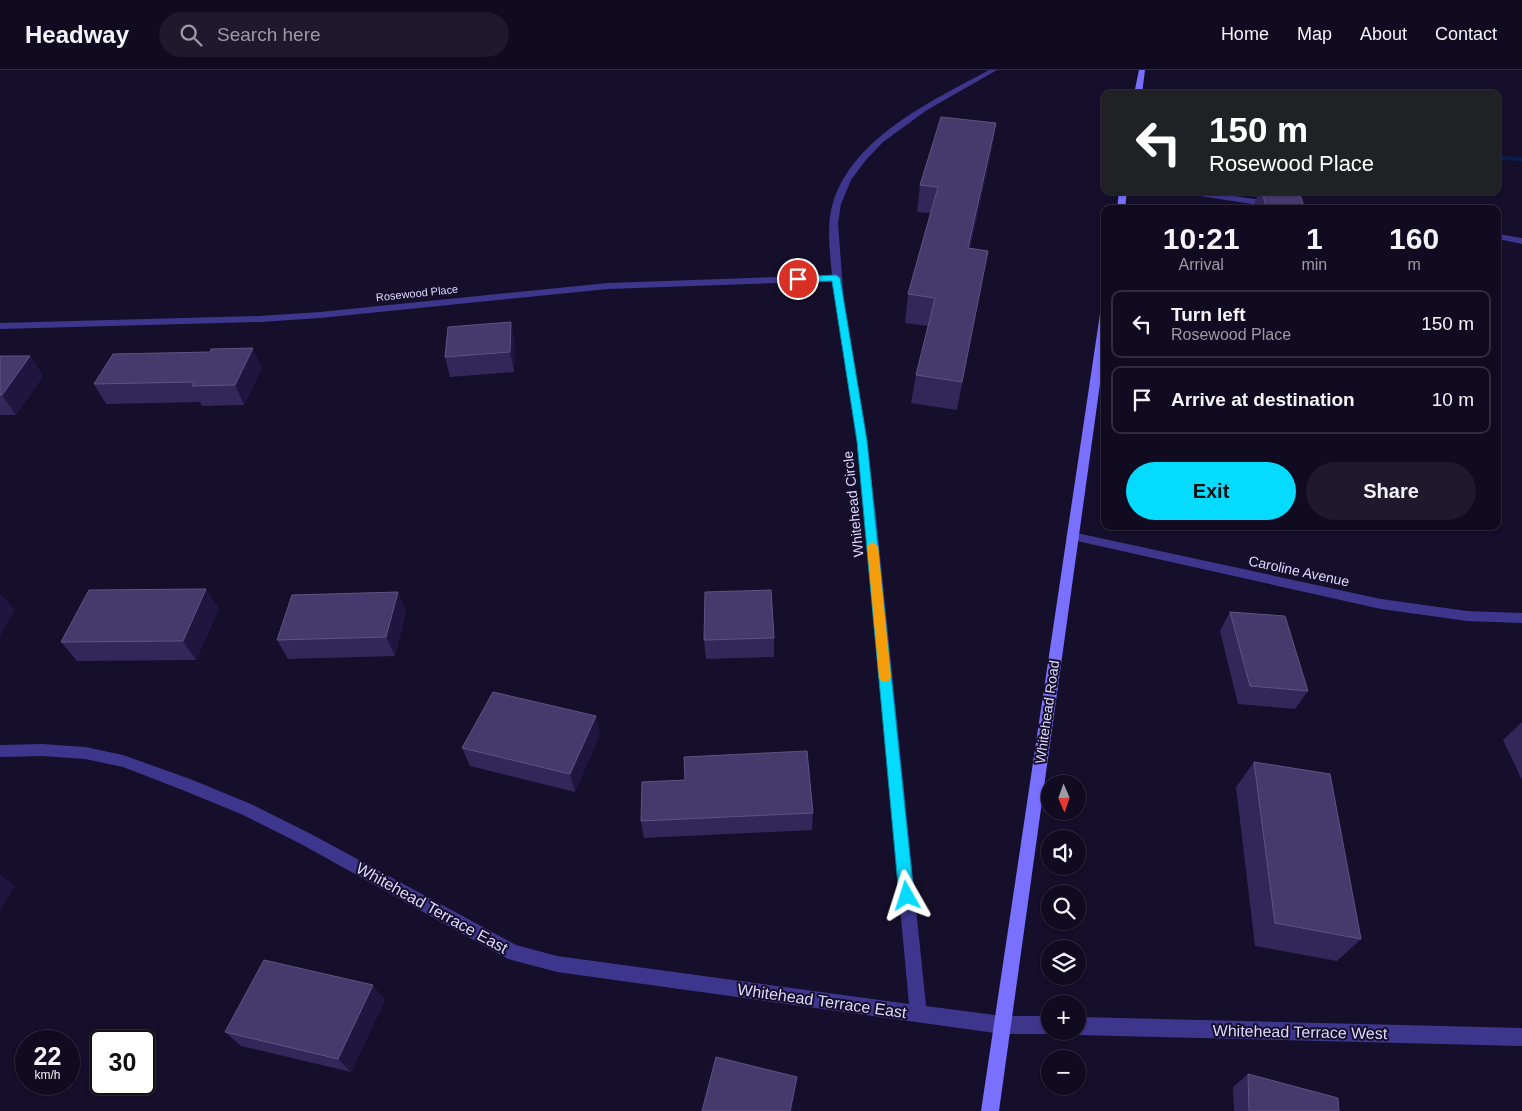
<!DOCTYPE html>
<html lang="en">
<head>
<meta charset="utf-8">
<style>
	:root { --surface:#100b20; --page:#1e192d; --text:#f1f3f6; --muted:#9c9ba5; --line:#302b3e; --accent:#05dbff }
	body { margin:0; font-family:Arial,sans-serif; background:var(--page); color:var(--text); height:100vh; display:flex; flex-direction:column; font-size:19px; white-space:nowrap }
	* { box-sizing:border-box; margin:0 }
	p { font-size:16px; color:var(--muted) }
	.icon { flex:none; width:28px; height:28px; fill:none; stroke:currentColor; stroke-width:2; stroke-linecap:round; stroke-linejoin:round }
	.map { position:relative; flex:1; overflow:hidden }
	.panel { position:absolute; left:1101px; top:135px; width:400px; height:325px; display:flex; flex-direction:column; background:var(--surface); border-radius:10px; box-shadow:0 1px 4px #0004,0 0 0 1px var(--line) }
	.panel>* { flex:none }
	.banner { position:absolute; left:1101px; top:20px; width:400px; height:105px; border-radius:10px; box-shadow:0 1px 4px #0004,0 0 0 1px var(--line); background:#202124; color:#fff; overflow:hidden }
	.needle { width:32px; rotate:178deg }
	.fabs { position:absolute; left:1041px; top:705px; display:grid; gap:10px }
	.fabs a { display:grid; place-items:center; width:45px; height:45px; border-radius:50%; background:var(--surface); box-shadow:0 1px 4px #0004,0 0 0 1px var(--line); font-size:25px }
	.speed { position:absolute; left:15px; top:960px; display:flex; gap:10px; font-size:25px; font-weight:700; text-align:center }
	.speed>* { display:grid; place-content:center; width:65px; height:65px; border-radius:50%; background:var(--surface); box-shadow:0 1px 4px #0004,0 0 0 1px var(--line); line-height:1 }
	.speed small { font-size:12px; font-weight:400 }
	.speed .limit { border:2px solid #111; border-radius:8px; background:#fff; color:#111 }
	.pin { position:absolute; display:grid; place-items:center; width:42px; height:42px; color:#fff; margin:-21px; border:2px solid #fff; border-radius:50%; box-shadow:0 1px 5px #0007 }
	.me { position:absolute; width:55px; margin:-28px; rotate:354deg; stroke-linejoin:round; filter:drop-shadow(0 0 4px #0008) }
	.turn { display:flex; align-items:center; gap:18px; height:105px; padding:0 25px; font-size:22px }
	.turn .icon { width:65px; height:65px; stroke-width:2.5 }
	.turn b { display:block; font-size:35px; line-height:42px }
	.eta { display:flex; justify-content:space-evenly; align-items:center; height:85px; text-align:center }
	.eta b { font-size:30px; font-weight:700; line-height:35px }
	.button { display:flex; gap:10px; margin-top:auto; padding:10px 25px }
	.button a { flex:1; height:58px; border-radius:30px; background:var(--accent); color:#111; font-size:20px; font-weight:700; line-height:58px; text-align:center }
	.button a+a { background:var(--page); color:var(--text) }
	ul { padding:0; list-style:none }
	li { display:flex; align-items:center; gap:15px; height:68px; margin:0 10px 8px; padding:0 15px; border:2px solid var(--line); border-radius:10px }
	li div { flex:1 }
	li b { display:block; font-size:19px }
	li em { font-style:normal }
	header { display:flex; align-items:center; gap:30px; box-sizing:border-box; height:70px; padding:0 25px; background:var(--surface); border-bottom:1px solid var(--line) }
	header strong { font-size:24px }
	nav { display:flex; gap:28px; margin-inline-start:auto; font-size:18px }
	.search { width:350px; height:45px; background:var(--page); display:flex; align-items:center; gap:12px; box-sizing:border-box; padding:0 18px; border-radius:28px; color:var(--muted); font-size:19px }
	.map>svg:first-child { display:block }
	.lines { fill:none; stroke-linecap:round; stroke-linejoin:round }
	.stream { fill:#071d4c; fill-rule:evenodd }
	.street { fill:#3e368d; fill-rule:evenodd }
	.secondary { fill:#7a70ff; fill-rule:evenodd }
	.wall { fill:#332659 }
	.shaded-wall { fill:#1f153f }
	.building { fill:#453a6b; stroke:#5e5382 }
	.route { fill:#05dbff; stroke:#038ea6 }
	.slow { fill:#f59e0b }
	.labels { text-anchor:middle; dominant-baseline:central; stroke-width:4; stroke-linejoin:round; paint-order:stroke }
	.far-street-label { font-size:11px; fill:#dfd9ff; stroke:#150f2b }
	.street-label { font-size:14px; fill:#dfd9ff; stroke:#150f2b }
	.near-street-label { font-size:16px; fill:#dfd9ff; stroke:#150f2b }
</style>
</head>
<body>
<header>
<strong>Headway</strong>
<div class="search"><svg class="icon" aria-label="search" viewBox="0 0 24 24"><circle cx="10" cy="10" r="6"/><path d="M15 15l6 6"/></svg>Search here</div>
<nav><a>Home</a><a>Map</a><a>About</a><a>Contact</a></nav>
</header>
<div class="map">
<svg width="1522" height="1041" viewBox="0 0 1522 1041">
	<rect width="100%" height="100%" fill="#150f2b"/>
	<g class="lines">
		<!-- stream -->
		<path class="stream" d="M1498 86 1522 87V91L1498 90Z"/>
		<!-- street -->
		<path class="street" d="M989 0H997L927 40 883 72 865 91 851 110 841 134 838 153 844 232 864 350 876 445 926 936 1002 946H1050V961H1056L1050 964H1002L557 902 508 889 301 774 241 744 180 719 123 697 85 689 42 686 0 687V675L42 674 85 677 123 685 190 709 251 734 311 764 516 875 557 886 909 934 857 374 832 211 608 219 320 248 260 252 0 259V253L260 246 320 242 608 213 832 205C830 184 827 161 831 141 846 70 932 31 989 0Z
			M1176 121H1199L1304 136 1308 139H1285L1180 123Z
			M1498 164 1522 168V174L1498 169Z
			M1072 462 1381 529 1467 541 1522 543V553L1467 551 1381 539 1068 469 1066 466 1068 463Z
			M1078 947 1522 958V976L1078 965 1072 961H1078Z"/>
		<!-- secondary -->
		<path class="secondary" d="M1139 0H1145L1142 24H1134Z
			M1119 121H1127L1125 139H1117Z
			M1105 241V278L999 1041H981L1100 244Z"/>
	</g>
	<!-- wall -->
	<path class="wall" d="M996 53 992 79 970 178 988 181 957 340 911 333 916 305 928 256 905 253 908 224 930 143 917 142 920 115Z
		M1249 121H1293L1305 139H1254L1253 136 1257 127 1251 126Z
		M515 272 514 302 450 307 445 287Z
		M0 286H30L43 306 16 345H0Z
		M262 298 244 335 202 336 200 332 106 334 94 314Z
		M398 522 406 542 395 586 288 589 277 570Z
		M219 538 196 590 77 591 61 572Z
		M1230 542 1308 621 1295 639 1238 634 1220 561Z
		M774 568V587L706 589 704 570Z
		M1522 652V710L1503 670Z
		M600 664 575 722 470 696 462 678Z
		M1254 692 1361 869 1337 891 1255 876 1236 717Z
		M685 710 813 743 812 760 644 768 641 751Z
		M385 930 351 1002 241 976 225 962Z
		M1248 1004 1339 1041H1234L1233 1017Z"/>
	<!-- shaded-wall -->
	<path class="shaded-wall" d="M996 53 992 79 963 206 968 178Z
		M511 252 515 272 514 302 510 282Z
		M253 278 262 298 244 335 235 315Z
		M30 286 43 306 16 345 2 325Z
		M206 519 219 538 196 590 183 571Z
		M398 522 406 542 395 586 386 567Z
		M0 523 15 540 0 566Z
		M596 646 600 664 575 722 570 704Z
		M0 804 15 816 0 841Z
		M373 915 385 930 351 1002 338 989Z
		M797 1007 796 1019 792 1041H790Z"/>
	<!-- building -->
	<path class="building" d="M1232 21 1259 24H1232Z
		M941 47 996 53 968 178 988 181 962 312 916 305 935 228 908 224 938 117 920 115Z
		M1262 121H1293L1299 122 1305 139H1258V135L1266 136Z
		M511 252 510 282 445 287 448 257Z
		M253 278 235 315 192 316 194 312 94 314 113 284 210 282 211 279Z
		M0 286H30L2 325H0Z
		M206 519 183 571 61 572 89 520Z
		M771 520 774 568 704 570 705 522Z
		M398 522 386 567 277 570 292 525Z
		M1230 542 1285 546 1308 621 1250 616Z
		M493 622 596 646 570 704 462 678Z
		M807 681 813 743 641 751 642 712 685 710 684 687Z
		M1254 692 1330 704 1361 869 1275 853Z
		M264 890 373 915 338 989 225 962Z
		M716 987 797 1007 790 1041H702Z
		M1248 1004 1338 1028 1339 1041H1249Z"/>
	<!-- route -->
	<path class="route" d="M836 205 840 208 867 371 914 826 912 830 907 832 902 830 899 826 857 371 832 211 798 212 794 209 798 207Z"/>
	<!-- slow -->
	<path class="slow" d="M872 472 878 476 891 607 889 611H881L879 607 867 476Z"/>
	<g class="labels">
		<!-- far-street labels -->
		<g class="far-street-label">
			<text transform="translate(417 223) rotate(-6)">Rosewood Place</text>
		</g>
		<!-- street labels -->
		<g class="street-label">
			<text transform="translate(853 434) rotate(-96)">Whitehead Circle</text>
			<text transform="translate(1299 501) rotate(12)">Caroline Avenue</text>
			<text transform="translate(1047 642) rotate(-82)">Whitehead Road</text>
		</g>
		<!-- near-street labels -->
		<g class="near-street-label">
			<text transform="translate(432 838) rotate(29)">Whitehead Terrace East</text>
			<text transform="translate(822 931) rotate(8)">Whitehead Terrace East</text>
			<text transform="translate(1300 962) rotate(1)">Whitehead Terrace West</text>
		</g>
	</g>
</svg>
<div class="fabs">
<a><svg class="needle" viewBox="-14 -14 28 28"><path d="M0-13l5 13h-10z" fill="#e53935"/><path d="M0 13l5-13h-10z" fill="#9c9ba5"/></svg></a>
<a><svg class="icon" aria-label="sound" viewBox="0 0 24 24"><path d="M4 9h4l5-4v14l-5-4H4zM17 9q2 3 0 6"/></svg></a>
<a><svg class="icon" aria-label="search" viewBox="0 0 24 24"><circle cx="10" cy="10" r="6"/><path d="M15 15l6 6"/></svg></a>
<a><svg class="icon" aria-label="layers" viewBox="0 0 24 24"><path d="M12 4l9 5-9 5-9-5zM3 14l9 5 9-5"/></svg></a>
<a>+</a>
<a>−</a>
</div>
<div class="speed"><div>22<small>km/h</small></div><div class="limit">30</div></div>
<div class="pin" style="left:798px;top:209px;background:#d93025"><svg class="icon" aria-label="arrive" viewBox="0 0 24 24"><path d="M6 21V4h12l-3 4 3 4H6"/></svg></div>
<svg class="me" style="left:907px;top:826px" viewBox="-20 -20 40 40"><path d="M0-17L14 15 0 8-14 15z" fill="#05dbff" stroke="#fff" stroke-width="4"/></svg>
<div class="banner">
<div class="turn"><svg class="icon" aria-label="left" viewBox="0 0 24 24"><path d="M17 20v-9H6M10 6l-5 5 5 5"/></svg><div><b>150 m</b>Rosewood Place</div></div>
</div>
<section class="panel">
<div class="eta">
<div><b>10:21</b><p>Arrival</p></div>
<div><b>1</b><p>min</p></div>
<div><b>160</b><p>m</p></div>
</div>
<ul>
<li><svg class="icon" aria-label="left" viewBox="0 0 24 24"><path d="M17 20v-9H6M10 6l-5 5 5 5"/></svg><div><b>Turn left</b><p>Rosewood Place</p></div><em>150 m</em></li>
<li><svg class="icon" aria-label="arrive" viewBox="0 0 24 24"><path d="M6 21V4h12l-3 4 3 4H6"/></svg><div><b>Arrive at destination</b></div><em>10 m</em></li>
</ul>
<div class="button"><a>Exit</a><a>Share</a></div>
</section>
</div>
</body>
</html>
